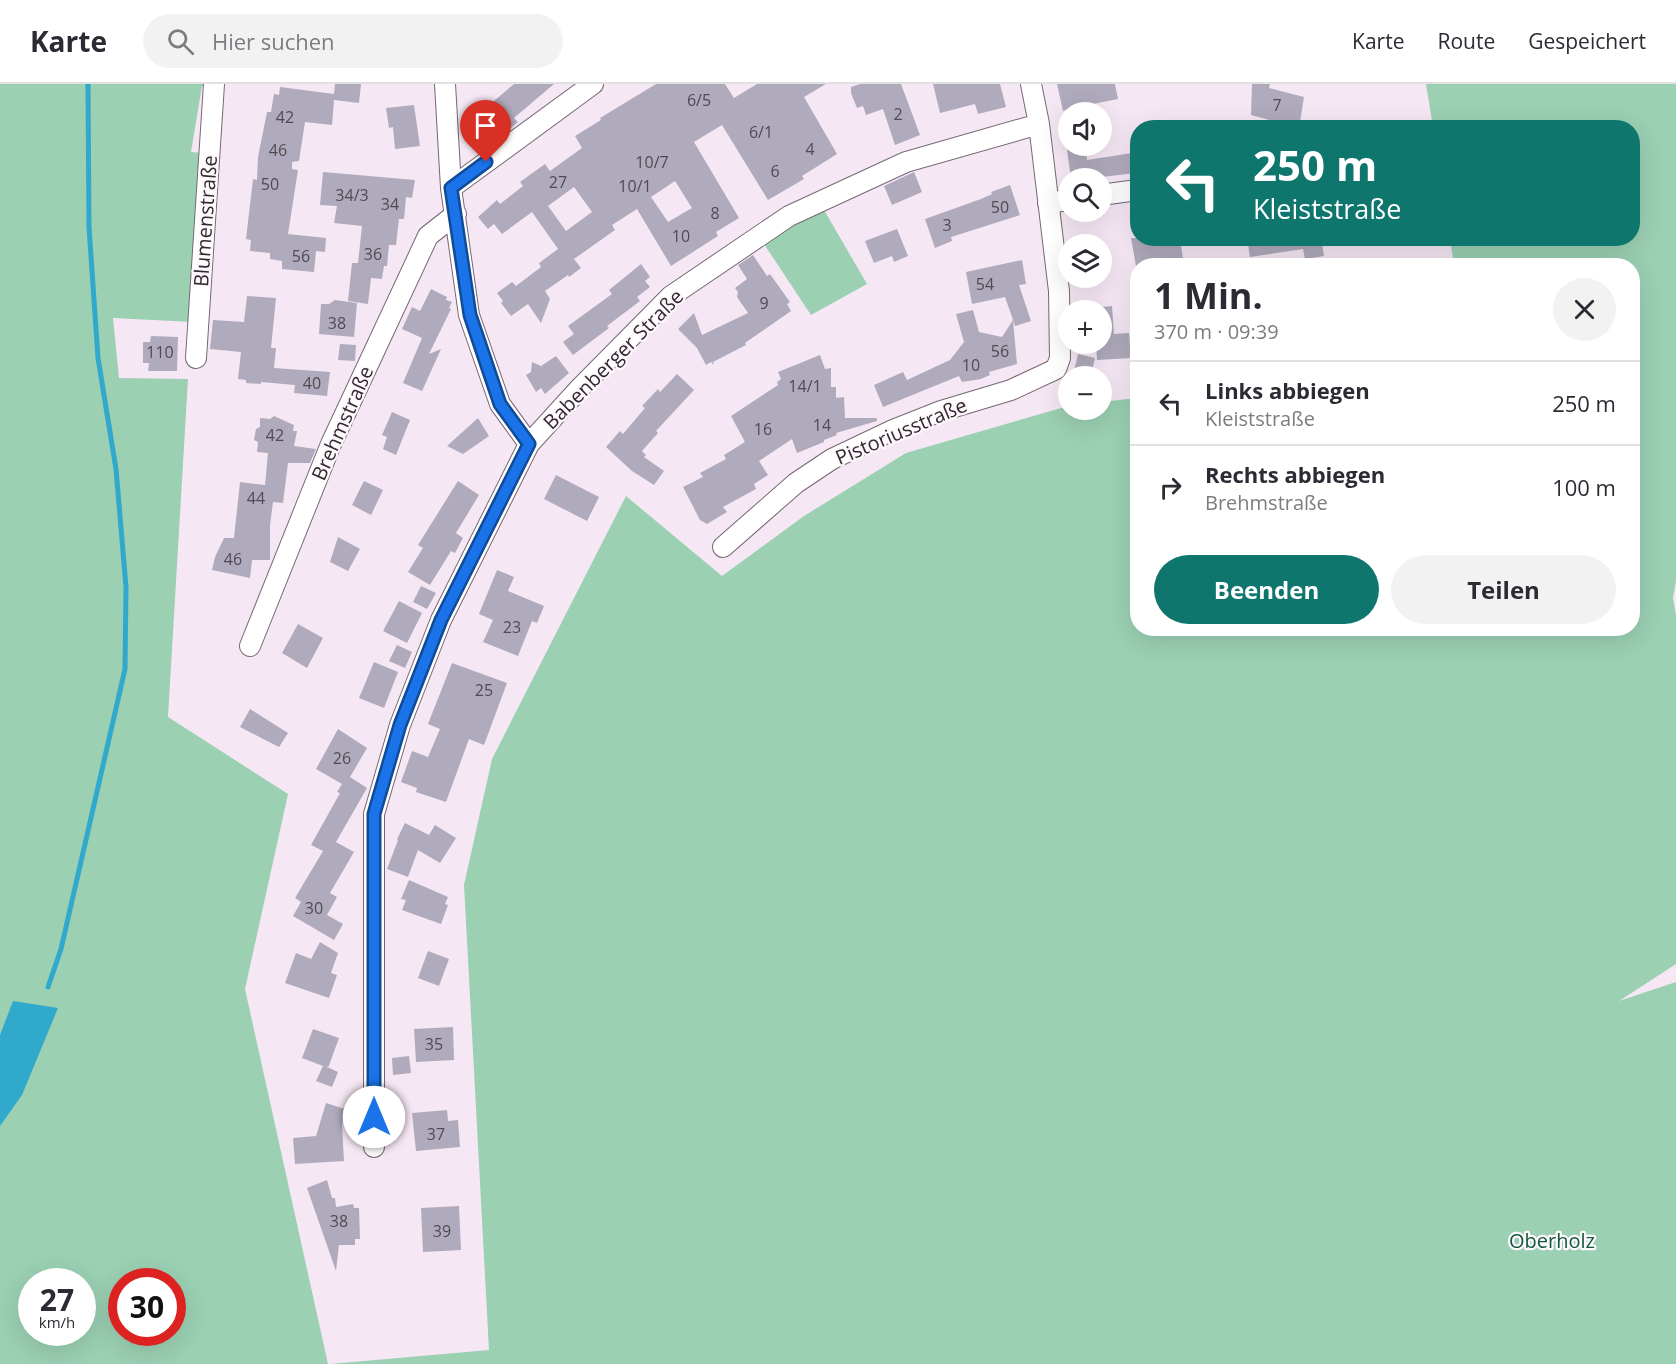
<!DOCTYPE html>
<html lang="de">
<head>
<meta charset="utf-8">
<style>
	:root { --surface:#fff; --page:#f2f2f3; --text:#2b2b33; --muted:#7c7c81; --line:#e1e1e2; --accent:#0f766e }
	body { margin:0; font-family:"Open Sans",sans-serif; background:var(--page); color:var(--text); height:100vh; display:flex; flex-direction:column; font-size:22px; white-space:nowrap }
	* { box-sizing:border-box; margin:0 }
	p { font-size:20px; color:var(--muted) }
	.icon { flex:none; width:33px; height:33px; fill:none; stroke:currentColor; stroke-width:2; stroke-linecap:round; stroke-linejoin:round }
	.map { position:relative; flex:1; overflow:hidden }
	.sheet { position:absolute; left:1130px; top:174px; width:510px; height:378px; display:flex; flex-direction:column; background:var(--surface); border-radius:24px; box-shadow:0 6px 24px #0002 }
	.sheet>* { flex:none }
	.hud { position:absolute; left:1130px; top:36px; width:510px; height:126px; border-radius:24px; box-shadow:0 6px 24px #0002; background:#0f766e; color:#fff; overflow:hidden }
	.fabs { position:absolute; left:1058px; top:18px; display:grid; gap:12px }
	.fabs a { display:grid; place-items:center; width:54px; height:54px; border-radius:50%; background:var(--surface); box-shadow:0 6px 24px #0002; font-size:30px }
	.speed { position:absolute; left:18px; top:1184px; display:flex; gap:12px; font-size:30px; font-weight:700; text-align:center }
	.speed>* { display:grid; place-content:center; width:78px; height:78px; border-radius:50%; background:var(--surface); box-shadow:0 6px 24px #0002; line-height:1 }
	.speed small { font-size:15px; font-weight:400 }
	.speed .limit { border:9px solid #d22; background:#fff; color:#111 }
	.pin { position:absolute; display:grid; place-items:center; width:51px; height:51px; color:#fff; margin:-62px -26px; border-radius:50% 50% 50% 0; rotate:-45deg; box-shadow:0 0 6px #0007 }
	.pin .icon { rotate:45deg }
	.me { position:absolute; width:66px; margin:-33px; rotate:0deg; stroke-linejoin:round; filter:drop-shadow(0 0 4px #0008) }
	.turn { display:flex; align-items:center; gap:21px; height:126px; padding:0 24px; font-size:27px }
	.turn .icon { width:78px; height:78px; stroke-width:2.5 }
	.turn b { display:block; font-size:42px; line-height:51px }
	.round { display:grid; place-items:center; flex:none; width:63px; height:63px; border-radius:32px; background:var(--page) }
	.head { display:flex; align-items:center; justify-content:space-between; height:102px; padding:0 24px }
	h1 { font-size:36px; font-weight:700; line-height:45px }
	.cta { display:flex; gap:12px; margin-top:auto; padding:12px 24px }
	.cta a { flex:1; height:69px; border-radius:36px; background:var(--accent); color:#fff; font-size:24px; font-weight:700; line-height:69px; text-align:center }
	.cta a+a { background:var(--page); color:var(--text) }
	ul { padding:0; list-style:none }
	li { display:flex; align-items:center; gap:18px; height:84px; padding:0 24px; border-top:2px solid var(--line) }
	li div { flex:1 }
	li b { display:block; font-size:22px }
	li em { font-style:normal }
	header { display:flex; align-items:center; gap:36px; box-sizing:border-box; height:84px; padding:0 30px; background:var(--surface); border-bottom:2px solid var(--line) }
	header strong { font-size:28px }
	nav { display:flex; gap:33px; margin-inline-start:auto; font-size:21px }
	.search { width:420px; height:54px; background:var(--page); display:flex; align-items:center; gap:15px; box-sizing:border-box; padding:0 21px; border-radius:33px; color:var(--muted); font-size:22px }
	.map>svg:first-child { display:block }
	.green { fill:#9bd0b3; fill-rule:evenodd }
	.water { fill:#30a9cc }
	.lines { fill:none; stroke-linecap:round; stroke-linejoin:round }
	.stream { stroke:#30a9cc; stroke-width:5 }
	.building { fill:#b0abbc; fill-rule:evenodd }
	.minor-casing { stroke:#756874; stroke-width:22 }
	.minor { stroke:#fff; stroke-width:20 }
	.route-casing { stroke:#114b97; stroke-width:15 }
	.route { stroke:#1a73e8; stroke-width:10 }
	.labels { text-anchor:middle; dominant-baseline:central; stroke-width:4.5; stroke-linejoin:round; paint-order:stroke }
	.number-label { font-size:16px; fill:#504a52 }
	.street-label { font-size:20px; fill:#302a2f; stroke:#fef8fd }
	.park-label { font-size:20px; fill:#105a3c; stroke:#fef8fd }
</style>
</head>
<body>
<header>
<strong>Karte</strong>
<div class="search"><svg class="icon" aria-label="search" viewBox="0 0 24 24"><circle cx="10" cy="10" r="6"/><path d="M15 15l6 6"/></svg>Hier suchen</div>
<nav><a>Karte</a><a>Route</a><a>Gespeichert</a></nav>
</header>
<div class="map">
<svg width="1676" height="1280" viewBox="0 0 1676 1280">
	<rect width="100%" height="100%" fill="#f6e7f4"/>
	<!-- green -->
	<path class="green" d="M0 0H209L208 5 202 2 191 68 205 69 193 238 113 234 119 294 188 295 168 633 288 710 245 905 328 1280H0ZM32 1197H82V1248H32ZM122 1197H172V1248H122Z
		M1426 0H1676V497L1673 514 1676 531V880L1619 917 1676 898V1280H330L489 1266 464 801 492 675 626 412 722 492 804 432 906 369 1068 322V326H1101V318L1137 314V544H1632V182L1454 181 1450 155 1632 154V44L1433 43Z
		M824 126 867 200 811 231 762 157Z"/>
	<!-- water -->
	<path class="water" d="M13 917 58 924 22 1011 0 1042V951Z"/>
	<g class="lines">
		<!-- stream -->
		<path class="stream" d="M48 903 61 865 125 585 126 503 116 385 98 274 89 143 88 0"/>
	</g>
	<!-- building -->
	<path class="building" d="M335 0H361L359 19 334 16 332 41 305 38 299 77 292 78V85L298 86 288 150 326 154 325 168 316 167 314 188 282 185V177L270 175V169L250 167 251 156 246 155 253 95 257 96 258 73 267 28H271L274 10 279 11 280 3 334 10Z
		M514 0H554L514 34 518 38 491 60 469 34 480 25 482 27Z
		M656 0H725L734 14 757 0H826L804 13 837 70 802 92 804 95 768 116 722 41 694 58 739 134 716 148 718 152 671 182 637 125 612 141 615 146 574 175 581 184 569 193 568 191 545 207 550 215 541 239 528 220 511 232 501 219 503 217 497 209 512 198 516 202 541 183 539 179 558 165 532 128 502 150 494 140 488 145 478 133 497 116 500 120 523 102 520 98 545 80 550 87 582 64 575 52 601 36 600 34ZM675 97 692 124 668 138 651 113ZM574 103 592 128 566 147 548 122Z
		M860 0H901L920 51 895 61 883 25 866 31 863 22 857 24 851 9V3Z
		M933 0H1000L1006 23 978 30 975 20 940 29Z
		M1057 0H1115L1118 15 1088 21 1089 28H1069L1068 25 1063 27Z
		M1252 0H1270L1269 4 1304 13 1299 44H1278L1280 39 1251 31Z
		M414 21 420 62 395 65 393 43 389 44 386 24Z
		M1086 63 1087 76 1132 69 1135 89 1094 94H1071L1067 66Z
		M323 88 415 96 412 114 406 113 404 135H399L396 161H389L387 182H384L382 195 371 194 368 220 348 217 352 179H358L362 142 334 139 337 122 320 121Z
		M914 88 922 108 892 121 884 102Z
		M1010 101 1020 131 951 153 952 157 935 164 925 135 981 115 992 110 991 108Z
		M897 145 908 172 894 178 892 172 874 179 865 157Z
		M1131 154H1147L1148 160 1180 154 1184 182H1136Z
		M1247 154H1321L1324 172 1305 175 1303 165 1250 173Z
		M753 171 767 192 770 190 790 218 787 220 791 227 745 259 746 261 713 278 714 281 711 278 706 281 697 264 678 245 694 229 702 251 748 229 737 213 738 208 735 204 747 195 738 181Z
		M1022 176 1026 200 1019 201 1031 237 1015 242 1013 236 1017 280 989 288 990 291 981 295 962 298 959 292 883 323 874 301 903 288 907 296 950 276 964 258 956 230 973 226 979 248 1002 253 1013 236 1005 213 972 220 966 188Z
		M641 180 650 193 645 197 650 203 637 213 640 217 607 242 609 244 573 271 563 258 574 250 568 242 612 210 609 206Z
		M431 205 447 213 446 216 452 218 449 224 451 225 429 270 441 265 422 307 403 299 422 254 402 245 412 223 420 227Z
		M247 212 276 214 271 264H276L274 284 330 288 327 312 294 309 295 301 261 298V300L246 299V296L238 295 241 268 210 265 213 236 244 238Z
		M335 216 357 219 354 253 319 250 321 220H329Z
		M1112 222 1114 250 1129 249 1131 274 1097 276 1096 260H1101V223Z
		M151 252 178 253 177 287H148L149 279H143V258H150Z
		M340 260 356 261 355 277 338 276Z
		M1078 270 1095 274 1091 291 1074 287Z
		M820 271 825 285 831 284V303H836V314L844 313 845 334H877V337L836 349 837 351 824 356V358L797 369 792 355 759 377 768 391 754 400 756 405 723 423 727 428 707 440 700 436 683 403 703 393 700 389 726 375 724 371 745 358 731 332 778 301 777 298 781 295 778 288Z
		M556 272 569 289 545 310 541 304 536 308 526 291 531 288 532 278 541 282Z
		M677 290 694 306 656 347 658 349 642 367 646 371 644 373 664 387 654 401 632 387 606 363 620 347 623 350 645 324 642 322 658 305 660 308Z
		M392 328 410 336 396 371 383 365 387 353 382 351Z
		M274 332 294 341 293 347H297L294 362 316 365 310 379H288L283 419 273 418 270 441V476H252L250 494 212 486 215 473 224 454H234L240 398 265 401 268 369 257 368 258 358 254 356 256 345 260 343V334L270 335Z
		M478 334 489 352 463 370 447 362Z
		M556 391 599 413 587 437 544 415Z
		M364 397 383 406 371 431 352 421Z
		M458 397 479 411 456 449 463 454 455 469 451 467 430 501 408 488 423 464 418 461Z
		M338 453 360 465 348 487 330 478Z
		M497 486 514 493 508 507 544 522 537 539 532 537 518 572 483 558 493 536 479 530Z
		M421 502 436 509 427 525 413 518Z
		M399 517 422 529 407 559 383 547Z
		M298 540 323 554 307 584 282 569Z
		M397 561 412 568 405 584 389 577Z
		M374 578 398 588 384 624 359 614Z
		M452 579 507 599 484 661 469 655 446 718 416 708 417 704 401 698 412 667 428 673 440 645 428 640Z
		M250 625 288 649 279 663 240 643Z
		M338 645 367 664 350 693 367 704 336 758 354 768 330 809 337 813 327 831 343 840 334 856 293 832 301 818 295 814 323 767 311 761 340 709 337 708 342 700 316 685Z
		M405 739 429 751 435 741 456 754 440 779 418 766 408 793 387 785 398 756 397 755Z
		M409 796 448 813 445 820 448 821 441 840 402 826 406 816 401 815Z
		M320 858 338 869 331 889 337 891 329 914 285 899 296 869 311 875Z
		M428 867 449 875 439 902 418 894Z
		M453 943 454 976 416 978 414 945Z
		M313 945 339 954 328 984 325 982 338 988 332 1003 316 997 323 982 302 974Z
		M409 972 411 989 393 991 392 974Z
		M326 1019 345 1025 342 1041 344 1077 295 1080 293 1054 316 1052Z
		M447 1026 448 1037 458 1036 460 1063 416 1067 412 1029Z
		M327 1096 332 1114H335L336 1123 353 1120 354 1124H359L360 1155H355V1161H339L336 1187 307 1104Z
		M459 1122 461 1166 423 1168 421 1124Z"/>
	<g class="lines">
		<defs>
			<path id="minor" d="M445 0 451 104 469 231 500 320 529 360
				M451 104 593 0
				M1101 111 1137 106
				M1048 119 1068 116
				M196 274 214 0
				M723 463 796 399 832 375 893 346 941 327 1011 306 1056 285 1060 274 1059 207 1039 40 1031 0
				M250 562 331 360 428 152 456 130
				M374 1063V730L400 641 441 536 529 360 580 304 671 212 789 132 906 78 1039 40"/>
		</defs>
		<!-- minor casing -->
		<use href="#minor" class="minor-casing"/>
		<!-- minor -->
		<use href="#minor" class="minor"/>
	</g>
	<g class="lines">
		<defs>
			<path id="route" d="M374 1033V730L400 641 441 536 529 360 500 320 470 231 451 104 486 78"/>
		</defs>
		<!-- route casing -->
		<use href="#route" class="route-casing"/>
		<!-- route -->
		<use href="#route" class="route"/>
	</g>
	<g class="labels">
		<!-- number labels -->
		<g class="number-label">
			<text x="699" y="16">6/5</text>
			<text x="1277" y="21">7</text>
			<text x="898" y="30">2</text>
			<text x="285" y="33">42</text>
			<text x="761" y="48">6/1</text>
			<text x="810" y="65">4</text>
			<text x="278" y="66">46</text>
			<text x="652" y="78">10/7</text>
			<text x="775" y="87">6</text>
			<text x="558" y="98">27</text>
			<text x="270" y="100">50</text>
			<text x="635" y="102">10/1</text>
			<text x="352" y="111">34/3</text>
			<text x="390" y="120">34</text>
			<text x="1000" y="123">50</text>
			<text x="715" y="129">8</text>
			<text x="947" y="141">3</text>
			<text x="681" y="152">10</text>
			<text x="373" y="170">36</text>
			<text x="301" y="172">56</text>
			<text x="985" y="200">54</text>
			<text x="764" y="219">9</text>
			<text x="337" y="239">38</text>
			<text x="1000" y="267">56</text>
			<text x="160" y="268">110</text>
			<text x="971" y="281">10</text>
			<text x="312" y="299">40</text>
			<text x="805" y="302">14/1</text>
			<text x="822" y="341">14</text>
			<text x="763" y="345">16</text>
			<text x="275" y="351">42</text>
			<text x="256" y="414">44</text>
			<text x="233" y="475">46</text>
			<text x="512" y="543">23</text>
			<text x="484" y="606">25</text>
			<text x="342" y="674">26</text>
			<text x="314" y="824">30</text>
			<text x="434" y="960">35</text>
			<text x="436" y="1050">37</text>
			<text x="339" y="1137">38</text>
			<text x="442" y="1147">39</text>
		</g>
		<!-- street labels -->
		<g class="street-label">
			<text transform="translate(205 137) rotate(-86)">Blumenstraße</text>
			<text transform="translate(613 275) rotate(-45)">Babenberger Straße</text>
			<text transform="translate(342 339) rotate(-66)">Brehmstraße</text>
			<text transform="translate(901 347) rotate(-23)">Pistoriusstraße</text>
		</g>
		<!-- park labels -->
		<g class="park-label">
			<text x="1552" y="1156">Oberholz</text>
		</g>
	</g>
</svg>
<div class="fabs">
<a><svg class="icon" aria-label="sound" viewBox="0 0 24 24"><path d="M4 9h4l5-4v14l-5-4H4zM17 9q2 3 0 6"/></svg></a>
<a><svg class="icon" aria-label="search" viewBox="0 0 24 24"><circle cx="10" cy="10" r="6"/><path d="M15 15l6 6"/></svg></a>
<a><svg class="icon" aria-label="layers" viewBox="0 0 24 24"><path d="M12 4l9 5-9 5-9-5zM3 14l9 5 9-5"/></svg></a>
<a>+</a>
<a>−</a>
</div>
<div class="speed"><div>27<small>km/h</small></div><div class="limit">30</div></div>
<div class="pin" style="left:486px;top:78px;background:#d93025"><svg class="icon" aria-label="arrive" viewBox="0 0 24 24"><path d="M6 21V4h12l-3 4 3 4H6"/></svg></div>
<svg class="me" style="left:374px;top:1033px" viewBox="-20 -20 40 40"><circle r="19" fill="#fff"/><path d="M0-13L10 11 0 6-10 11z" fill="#1a73e8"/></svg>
<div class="hud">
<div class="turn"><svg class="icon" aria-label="left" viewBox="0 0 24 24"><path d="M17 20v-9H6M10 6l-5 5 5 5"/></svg><div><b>250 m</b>Kleiststraße</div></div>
</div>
<section class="sheet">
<div class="head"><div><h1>1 Min.</h1><p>370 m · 09:39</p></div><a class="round"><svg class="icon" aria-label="close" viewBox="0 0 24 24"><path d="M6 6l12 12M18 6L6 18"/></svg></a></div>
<ul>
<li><svg class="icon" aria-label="left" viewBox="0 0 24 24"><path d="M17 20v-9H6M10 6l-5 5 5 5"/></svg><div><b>Links abbiegen</b><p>Kleiststraße</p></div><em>250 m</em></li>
<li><svg class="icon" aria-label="right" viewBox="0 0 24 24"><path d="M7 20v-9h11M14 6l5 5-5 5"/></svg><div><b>Rechts abbiegen</b><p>Brehmstraße</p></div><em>100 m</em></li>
</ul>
<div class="cta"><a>Beenden</a><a>Teilen</a></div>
</section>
</div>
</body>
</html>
